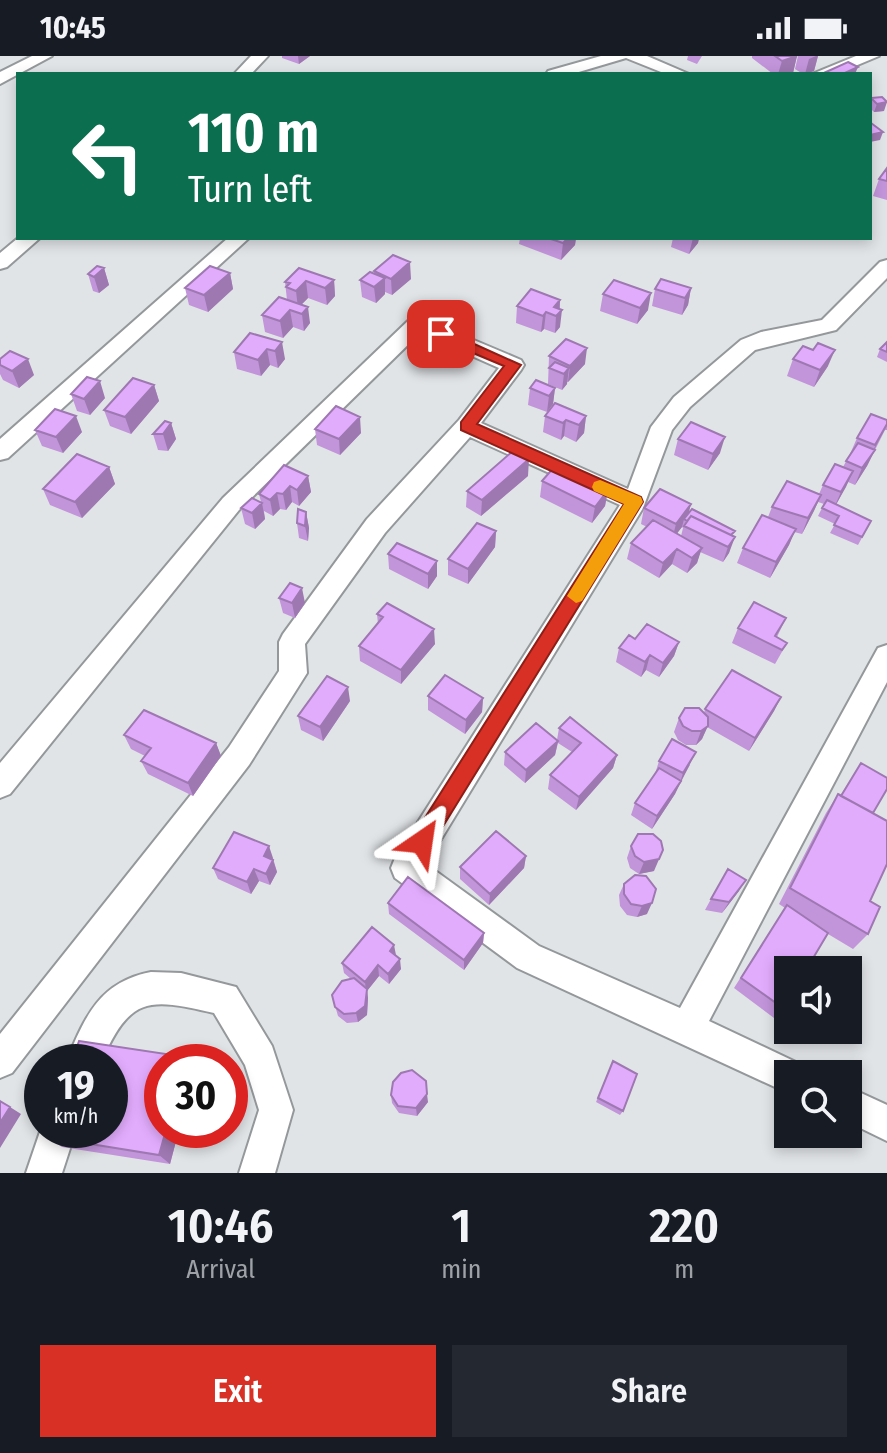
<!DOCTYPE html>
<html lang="en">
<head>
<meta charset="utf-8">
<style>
	:root { --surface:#171b24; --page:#242831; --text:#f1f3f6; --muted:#9ea1a6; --accent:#d93025 }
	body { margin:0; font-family:"Fira Sans Condensed",sans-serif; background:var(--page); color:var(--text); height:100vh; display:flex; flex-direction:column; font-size:30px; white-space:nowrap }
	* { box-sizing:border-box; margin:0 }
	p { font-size:26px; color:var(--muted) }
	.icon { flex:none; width:44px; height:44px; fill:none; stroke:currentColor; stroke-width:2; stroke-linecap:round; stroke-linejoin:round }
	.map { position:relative; height:1117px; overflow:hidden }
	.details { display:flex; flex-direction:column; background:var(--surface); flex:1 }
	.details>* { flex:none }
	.hud { position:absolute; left:16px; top:16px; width:856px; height:168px; border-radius:0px; box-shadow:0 4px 12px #0003; background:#0b6e4f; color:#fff; overflow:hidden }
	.controls { position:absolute; left:774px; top:900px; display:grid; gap:16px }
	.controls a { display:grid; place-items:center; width:88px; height:88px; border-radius:0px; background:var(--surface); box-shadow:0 4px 12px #0003; font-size:40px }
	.speed { position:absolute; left:24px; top:988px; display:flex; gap:16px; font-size:40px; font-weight:700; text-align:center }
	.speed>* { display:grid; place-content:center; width:104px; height:104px; border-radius:50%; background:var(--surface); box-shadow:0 4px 12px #0003; line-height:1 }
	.speed small { font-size:20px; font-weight:400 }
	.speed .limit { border:12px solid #d22; background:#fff; color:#111 }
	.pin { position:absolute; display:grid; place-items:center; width:68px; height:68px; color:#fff; margin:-34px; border-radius:16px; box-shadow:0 4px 12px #0006 }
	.me { position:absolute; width:88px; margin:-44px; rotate:32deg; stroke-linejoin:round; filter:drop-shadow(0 0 6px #0008) }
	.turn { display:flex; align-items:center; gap:28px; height:168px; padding:0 40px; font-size:36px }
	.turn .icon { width:104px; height:104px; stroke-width:2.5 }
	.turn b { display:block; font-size:56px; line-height:68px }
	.eta { display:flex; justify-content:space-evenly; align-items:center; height:136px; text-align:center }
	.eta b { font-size:48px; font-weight:600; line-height:56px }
	.cta { display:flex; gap:16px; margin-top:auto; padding:16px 40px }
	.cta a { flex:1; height:92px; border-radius:0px; background:var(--accent); color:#fff; font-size:32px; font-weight:600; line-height:92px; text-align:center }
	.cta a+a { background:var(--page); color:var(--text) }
	.status { display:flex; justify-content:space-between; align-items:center; height:56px; padding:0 40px; background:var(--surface); direction:ltr }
	.status svg { height:22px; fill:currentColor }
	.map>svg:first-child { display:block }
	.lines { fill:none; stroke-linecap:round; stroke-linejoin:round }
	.street-casing { stroke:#95989b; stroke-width:4 }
	.street { fill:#fff; fill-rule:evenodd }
	.wall { fill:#c294da; fill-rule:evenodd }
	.shaded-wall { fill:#9e78b1 }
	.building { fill:#e2acfd; stroke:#9e78b1; stroke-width:2 }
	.route { fill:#d93025; stroke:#8d1f18; stroke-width:2 }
	.slow { fill:#f59e0b }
</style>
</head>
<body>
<div class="status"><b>10:45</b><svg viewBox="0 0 49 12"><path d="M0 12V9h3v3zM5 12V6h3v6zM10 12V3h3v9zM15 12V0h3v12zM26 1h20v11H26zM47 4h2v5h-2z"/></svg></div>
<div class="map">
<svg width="887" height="1117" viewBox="0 0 887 1117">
	<rect width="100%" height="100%" fill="#e1e4e7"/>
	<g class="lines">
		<defs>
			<path id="street" d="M32 0H52L0 28V16Z
				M251 0H268L251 18H234Z
				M601 0H647L689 18H666L626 2 572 18H546L548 15Z
				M856 0H879L836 18H812Z
				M18 182H40L7 211 0 213V197Z
				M228 182H249L8 402 0 404V383Z
				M887 204V222L836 274 755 294 690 351 672 374 643 452 426 808 539 890 680 952 878 592 887 589V626L709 965 800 1008 804 1018H788V1037L517 912 395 822 391 812 395 802 620 449 470 381 385 477 305 588 307 617 249 709 12 1017 0 1022V978L229 691 279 615V586L283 578 367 463 459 364 499 312 420 277 239 454 10 738 0 742V707L223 442 410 263H424L521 304 524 309 521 314 481 367 628 433 651 371 674 341 741 284 761 276 822 264 880 206Z
				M151 916 181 917 236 931 272 990 293 1054 275 1117H239L259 1054 245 1009 214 957C147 941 130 941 101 1006H66C85 961 99 926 151 916Z
				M848 1031 887 1049V1085L848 1066Z
				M42 1070V1074H76L62 1117H26Z"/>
		</defs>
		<!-- street casing -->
		<use href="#street" class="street-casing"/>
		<!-- street -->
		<use href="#street" class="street"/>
	</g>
	<!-- wall -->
	<path class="wall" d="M282 0H310L299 8 282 2Z
		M688 0H702L697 8 687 4Z
		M752 0H797L793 17 788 18H773L752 2Z
		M798 0H818L814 15 807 18H803L795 13Z
		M871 42 884 55 874 56 870 52Z
		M887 112V144L873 140 879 123Z
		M520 182H576L575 189 561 204 519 188Z
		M673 182H699L698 187 689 198 671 191Z
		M104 212 109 229 99 237 93 235 88 218Z
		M374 215 411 223 392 239 385 236V238L376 247 362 241 360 224 374 217Z
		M230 217 233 233 208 256 189 249 185 232Z
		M334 224 335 240 327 249 308 242 302 248 310 267 304 275 293 271 283 282 265 276 262 259 287 244 285 226Z
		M691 232 688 249 682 259 652 250 655 233Z
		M603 238 648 254 637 268 600 255Z
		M560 244V271L555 277 544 273 541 276 516 267 517 250Z
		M250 277 285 303 278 312 270 309 261 320 237 313 234 296Z
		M887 286V306L877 301 880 293Z
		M549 300 585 308 568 326H567V328L562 334 548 328Z
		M0 303 34 319 19 332 3 324 0 318Z
		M793 303 828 310 814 331 787 320Z
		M154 329 159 345 131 378 110 370 104 354Z
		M530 332H555L553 348 547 356 528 349Z
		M71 338 105 342 90 359 77 355Z
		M545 360H586L584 377 576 386 564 380 561 384 543 376Z
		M887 364V374H885L867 410 855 429 848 426 836 449 871 465 858 489 830 477 835 468 818 460 824 448 818 446 802 478 794 476 789 489 770 522 737 507 743 492 768 461 772 451 819 438 823 429 843 411 850 398 857 382Z
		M171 367 176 383 168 395 158 394 153 378Z
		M315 373 361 377 340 399 317 389Z
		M35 374 82 376 63 397 42 390Z
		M678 383 720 397 708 414 674 399Z
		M109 411 115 428 82 462 50 449 43 433Z
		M308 420 311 436 299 450 292 446 286 454 280 453 273 460 264 455 265 463 255 473 245 468 241 452 261 446 259 438Z
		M528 420 481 460 466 451 467 435Z
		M542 425 608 434 605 450 592 467 540 441Z
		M644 452 689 457 733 480 729 497 723 506 700 496 697 507 687 517 672 508 659 522 627 503 631 487 647 471 641 468ZM682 471 683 472 681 480 677 477Z
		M306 456 309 472 308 485 299 482 297 467Z
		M496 475 495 491 468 528 448 519V503Z
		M388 498 437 505V520L428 533 389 513Z
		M279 542 305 547 295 562 283 557Z
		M377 558 435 588 401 628 360 605 359 590 378 568Z
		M786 562 777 581 787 587 775 608 732 587 738 572Z
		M635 583 679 586 674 600 659 621 646 614 641 621 616 606 619 592Z
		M428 640 483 642 482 656 465 678 428 654Z
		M781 641 774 655 749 695 707 671 702 683 696 689H686L678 684 674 676 679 662 704 657 705 653Z
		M350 645 323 685 301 674 298 660Z
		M559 672 617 699 613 712 576 754 548 733 550 719 572 696 558 687 555 699 525 727 504 709 505 696 557 684Z
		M124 679 216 687 221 700 193 740 148 718 141 705 145 700 131 693Z
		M659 705 690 709 679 728 675 738 652 773 631 759 635 747 655 718Z
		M861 707 873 757 868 878 853 893 828 878 783 952 774 962 734 932 785 852 779 848 826 757 838 738 840 740Z
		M631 790 654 815 639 818 630 812 627 802Z
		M526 800 524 812 489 849 460 823V811Z
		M273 802 277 816 270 829 259 825 251 838 218 823 213 812Z
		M635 819 647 858 637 861 627 859 620 850 619 839 624 828Z
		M739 835 722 857 705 854 711 843Z
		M388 847 484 877 483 887 464 914 389 858Z
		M395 900 401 913 389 928 379 920 367 935 368 942 367 959 358 966 347 967 338 960 332 939 351 923 344 917 342 907Z
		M79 985 186 1001 190 1006H162V1074H179L170 1108 62 1091 47 1081 49 1074H110V1006H72Z
		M613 1005 623 1055 620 1059 596 1046Z
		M391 1039 428 1046 417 1060 399 1057 392 1047Z"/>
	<!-- shaded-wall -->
	<path class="shaded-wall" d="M298 0H310L299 8Z
		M797 0 793 17 778 18 782 5Z
		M816 0H818L814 15 805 18 809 3Z
		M858 11 855 18H846L847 16Z
		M887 46 884 55 874 56 877 48Z
		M883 76 880 84 870 86V79Z
		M568 182H576L575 189 561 204 563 187Z
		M693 182H699L698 187 689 198Z
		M410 206 411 223 392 239 391 223Z
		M104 212 109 229 99 237 94 221Z
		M230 217 233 233 208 256 204 239Z
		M385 222V238L376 247 374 231Z
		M334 224 335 240 327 249 325 232Z
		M306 225 308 242 298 252 296 235Z
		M691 232 688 249 682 259 685 242Z
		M651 237 648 254 637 268 640 252Z
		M560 244 559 258 562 254 560 271 555 277 556 260 554 251Z
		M308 251 310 267 304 275 302 258Z
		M290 254 293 271 283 282 280 265Z
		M546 256 544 273 541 276 543 260Z
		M282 286 285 303 278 312 275 295Z
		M587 292 585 308 568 326 570 310Z
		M267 293 270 309 261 320 258 304Z
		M835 294 828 310 814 331 820 314Z
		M28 303 34 319 19 332 12 315Z
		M569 312 567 328 562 334 564 318Z
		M100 325 105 342 90 359 84 343Z
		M154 329 159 345 131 378 125 361Z
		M555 332 553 348 547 356 549 340Z
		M76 360 82 376 63 397 56 381Z
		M586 360 584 377 576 386 579 369Z
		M360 361 361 377 340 399 339 383Z
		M566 364 564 380 561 384 563 367Z
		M171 367 176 383 168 395 163 378Z
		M887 368 871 400 875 394 867 410 855 429 862 412 869 402Z
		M725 381 720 397 708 414 713 398Z
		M529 403 528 420 481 460 482 444Z
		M109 411 115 428 82 462 75 446Z
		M853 415 846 431 834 452 841 436Z
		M308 420 311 436 299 450 297 434Z
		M290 430 292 446 286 454 283 438Z
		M608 434 605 450 592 467 595 451Z
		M277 437 280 453 273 460 270 444Z
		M821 439 814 455 802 478 808 462Z
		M262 447 265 463 255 473 252 457Z
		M691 448 687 464 684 463 682 471 672 484 676 468Z
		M306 456 309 472 308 485 305 470Z
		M796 473 789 489 770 522 776 506Z
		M496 475 495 491 468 528V513Z
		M735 481 729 497 723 506 728 491Z
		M702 492 697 507 687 517 692 502Z
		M677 493 672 508 659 522 663 507Z
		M437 505V520L428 533V518Z
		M302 532 305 547 295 562 292 547Z
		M434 573 435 588 401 628V614Z
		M679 586 674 600 659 621 663 607Z
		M650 599 646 614 641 621 645 606Z
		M348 631 350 645 323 685 320 671Z
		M781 641 774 655 749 695 755 682Z
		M483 642 482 656 465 678 466 664Z
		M708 670 702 683 696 689 701 675Z
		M558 685 555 699 525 727 526 714Z
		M216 687 221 700 193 740 188 727Z
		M696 696 675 738 652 773 657 760 680 727 683 717Z
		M617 699 613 712 576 754 579 741Z
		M269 790 273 802 268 812 264 800Z
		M663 794 654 815 639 818 644 806Z
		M526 800 524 812 489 849 490 838Z
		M273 804 277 816 270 829 266 818Z
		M254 813 259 825 251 838 247 826Z
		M746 824 739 835 722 857 729 846Z
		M652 847 647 858 637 861 642 850Z
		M484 877 483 887 464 914V904Z
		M394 889 396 899 390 895Z
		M400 903 401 913 389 928 388 918Z
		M378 909 379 920 367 935 368 942 367 959 358 966 356 957 366 935 365 926Z
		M427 1038 428 1046 417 1060 416 1052Z
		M10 1051 21 1058 0 1092V1067Z
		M166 1074H179L170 1108 159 1099Z"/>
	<!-- building -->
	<path class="building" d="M775 0H797L782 5Z
		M848 6 858 11 847 16 852 18H829L826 16Z
		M882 41 887 46 877 48 871 42Z
		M871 67 883 76 870 79V68Z
		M887 112V125L879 123Z
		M548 182H568L563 187Z
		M393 199 410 206 391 223 374 215Z
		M97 210 104 212 94 221 88 218Z
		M210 210 230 217 204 239 185 232Z
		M299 212 334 224 325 232 306 225 296 235 286 231 290 227 285 226Z
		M370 216 385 222 374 231 360 224Z
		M661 223 691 232 685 242 655 233Z
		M614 224 651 237 640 252 603 238Z
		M531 233 560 244 554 251 562 254 556 260 546 256 543 260 517 250Z
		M279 241 308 251 302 258 290 254 280 265 262 259Z
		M250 277 282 286 275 295 267 293 258 304 234 296Z
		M566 283 587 292 570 310 549 300Z
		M887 286V296L880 293Z
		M818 287 835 294 820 314 793 303 803 290 813 294Z
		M10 295 28 303 12 315 0 309V303Z
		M555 306 569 312 564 318 549 312Z
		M87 321 100 325 84 343 71 338Z
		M133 322 154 329 125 361 104 354Z
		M536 324 555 332 549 340 530 332Z
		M555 347 586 360 579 369 566 364 563 367 545 360Z
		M336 350 360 361 339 383 315 373Z
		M55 353 76 360 56 381 35 374Z
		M871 358 887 364V368L875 389 857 382Z
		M165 365 171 367 163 378H153Z
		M691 366 725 381 713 398 678 383Z
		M858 387 875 394 862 412 846 405Z
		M514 394 529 403 482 444 467 435Z
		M77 398 109 411 75 446 43 433Z
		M835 408 853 415 841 436 823 429Z
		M284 409 308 420 297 434 290 430 283 438 277 437 270 444 259 438Z
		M555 410 608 434 595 451 542 425Z
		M787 425 821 439 808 462 772 451Z
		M660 433 691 448 676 468 644 452Z
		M252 442 262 447 252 457 241 452Z
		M827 444 871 465 862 481 834 469 839 460 822 452Z
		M298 453 306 456 305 470 297 467Z
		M692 453 735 475 731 479 691 460 687 465 684 463Z
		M762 459 796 473 776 506 743 492Z
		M691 460 735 481 728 491 684 470Z
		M653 464 702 492 692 502 677 493 663 507 631 487Z
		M477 467 496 475 468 513 448 503Z
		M397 487 437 505 428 518 388 498Z
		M290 527 302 532 292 547 279 542Z
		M754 546 786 562 775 580 787 587 782 594 738 572Z
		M387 547 434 573 401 614 359 590 383 561 377 558Z
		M647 568 679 586 663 607 650 599 645 606 619 592 629 579 635 583Z
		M732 614 781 641 755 682 705 653Z
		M445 619 483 642 466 664 428 640Z
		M327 620 348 631 320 671 298 660Z
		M685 652H699L708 661V670L701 675H692L683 670 679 662Z
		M144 654 216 687 188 727 141 705 151 692 124 679Z
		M570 661 617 699 579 741 550 719 581 687 559 672Z
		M536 667 558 685 526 714 505 696Z
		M672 683 696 696 683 717 659 705Z
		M861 707 887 722V733L873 757 841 740Z
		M659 712 681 725 657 760 635 747Z
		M838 738 887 765V808L870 845 880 851 868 878 790 832Z
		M496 775 526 800 490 838 460 811Z
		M234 776 269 790 264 800 273 804 266 818 254 813 247 826 213 812Z
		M638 778H653L661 785 663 794 659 803 644 806 635 800 631 790Z
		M728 813 746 824 729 846 711 843Z
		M635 819 646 820 656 833 652 847 642 850 631 848 624 838V828Z
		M408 821 484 877 464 904 388 847Z
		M787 849 828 877 806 914H788V944L783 952 741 922Z
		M372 871 394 889 390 895 400 903 388 918 378 909 365 926 342 907Z
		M354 922 367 933 365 950 356 957 344 958 335 951 332 939 342 925Z
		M79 985 186 1001 185 1006H162V1074H166L159 1099 47 1081 49 1074H110V1006H72Z
		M613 1005 637 1018 623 1055 598 1042Z
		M412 1014 426 1025 427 1038 416 1052 398 1050 391 1039 393 1026 401 1017Z
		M0 1045 10 1051 0 1067Z"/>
	<!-- route -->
	<path class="route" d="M441 273 521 309 477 368 641 441 643 446 429 793 422 796 414 793 411 786 414 779 624 448 461 374V366L504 310 435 281V274Z"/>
	<!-- slow -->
	<path class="slow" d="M600 424 641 441 643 446 582 545 576 547 567 540 624 448 594 435 592 431 594 426Z"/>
</svg>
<div class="controls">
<a><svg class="icon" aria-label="sound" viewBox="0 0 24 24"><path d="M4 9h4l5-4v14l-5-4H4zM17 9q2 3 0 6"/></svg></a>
<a><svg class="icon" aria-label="search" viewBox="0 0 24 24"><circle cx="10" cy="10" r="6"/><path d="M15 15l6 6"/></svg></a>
</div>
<div class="speed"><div>19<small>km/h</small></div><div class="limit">30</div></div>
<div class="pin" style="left:441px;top:278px;background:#d93025"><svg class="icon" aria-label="arrive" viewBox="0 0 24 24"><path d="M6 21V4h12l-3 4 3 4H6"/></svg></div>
<svg class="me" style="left:422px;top:786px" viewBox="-20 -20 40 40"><path d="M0-17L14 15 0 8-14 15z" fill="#d93025" stroke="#fff" stroke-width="4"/></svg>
<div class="hud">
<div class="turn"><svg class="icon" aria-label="left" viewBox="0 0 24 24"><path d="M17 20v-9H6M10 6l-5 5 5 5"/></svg><div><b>110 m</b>Turn left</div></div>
</div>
</div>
<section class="details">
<div class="eta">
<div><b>10:46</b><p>Arrival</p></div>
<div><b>1</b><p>min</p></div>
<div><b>220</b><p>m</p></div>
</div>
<div class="cta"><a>Exit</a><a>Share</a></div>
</section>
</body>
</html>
